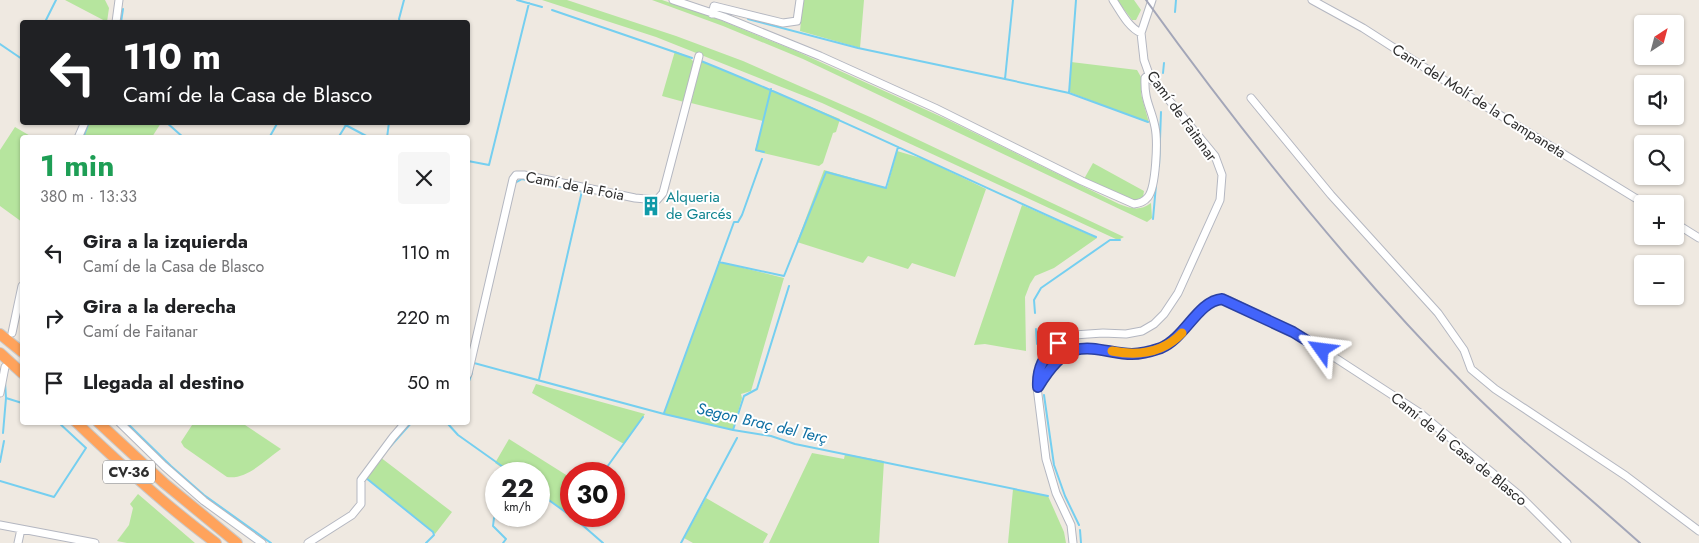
<!DOCTYPE html>
<html lang="es">
<head>
<meta charset="utf-8">
<style>
	:root { --surface:#fff; --page:#f6f6f6; --text:#202124; --muted:#757577 }
	body { margin:0; font-family:Jost,sans-serif; background:var(--page); color:var(--text); height:100vh; display:flex; flex-direction:column; font-size:19px; white-space:nowrap }
	* { box-sizing:border-box; margin:0 }
	p { font-size:16px; color:var(--muted) }
	.icon { flex:none; width:28px; height:28px; fill:none; stroke:currentColor; stroke-width:2; stroke-linecap:round; stroke-linejoin:round }
	.map { position:relative; flex:1; overflow:hidden }
	.panel { position:absolute; left:20px; top:135px; width:450px; height:290px; display:flex; flex-direction:column; background:var(--surface); border-radius:5px; box-shadow:0 1px 4px #0004 }
	.panel>* { flex:none }
	.banner { position:absolute; left:20px; top:20px; width:450px; height:105px; border-radius:5px; box-shadow:0 1px 4px #0004; background:#202124; color:#fff; overflow:hidden }
	.needle { width:32px; rotate:36deg }
	.fabs { position:absolute; left:1634px; top:15px; display:grid; gap:10px }
	.fabs a { display:grid; place-items:center; width:50px; height:50px; border-radius:5px; background:var(--surface); box-shadow:0 1px 4px #0004; font-size:25px }
	.speed { position:absolute; left:485px; top:462px; display:flex; gap:10px; font-size:25px; font-weight:700; text-align:center }
	.speed>* { display:grid; place-content:center; width:65px; height:65px; border-radius:50%; background:var(--surface); box-shadow:0 1px 4px #0004; line-height:1 }
	.speed small { font-size:12px; font-weight:400 }
	.speed .limit { border:8px solid #d22; background:#fff; color:#111 }
	.pin { position:absolute; display:grid; place-items:center; width:42px; height:42px; color:#fff; margin:-21px; border-radius:10px; box-shadow:0 2px 8px #0006 }
	.me { position:absolute; width:55px; margin:-28px; rotate:301deg; stroke-linejoin:round; filter:drop-shadow(0 0 4px #0008) }
	.turn { display:flex; align-items:center; gap:18px; height:105px; padding:0 20px; font-size:22px }
	.turn .icon { width:65px; height:65px; stroke-width:2.5 }
	.turn b { display:block; font-size:35px; line-height:42px }
	.round { display:grid; place-items:center; flex:none; width:52px; height:52px; border-radius:5px; background:var(--page) }
	.summary { display:flex; align-items:center; justify-content:space-between; height:85px; padding:0 20px }
	h1 { font-size:30px; font-weight:700; line-height:38px; color:#1e9e55 }
	ul { padding:0; list-style:none }
	li { display:flex; align-items:center; gap:15px; height:65px; padding:0 20px }
	li div { flex:1 }
	li b { display:block; font-size:19px }
	li em { font-style:normal }
	.map>svg:first-child { display:block }
	.green { fill:#b6e59e }
	.lines { fill:none; stroke-linecap:round; stroke-linejoin:round }
	.stream { stroke:#75cff0; stroke-width:2 }
	.minor-casing { stroke:#b4b7c1; stroke-width:9 }
	.highway-casing { stroke:#c9c9c9; stroke-width:12 }
	.minor { stroke:#fff; stroke-width:7 }
	.highway { stroke:#ffa35c; stroke-width:10 }
	.rail { stroke:#a3a6b8; stroke-width:2 }
	.route-casing { stroke:#2b41a3; stroke-width:12 }
	.route { stroke:#4264fb; stroke-width:9 }
	.slow { stroke:#f59e0b; stroke-width:9 }
	.labels { text-anchor:middle; dominant-baseline:central; stroke-width:4; stroke-linejoin:round; paint-order:stroke }
	.shield { fill:#fff; stroke:#6d6d6d; stroke-width:1 }
	.shield-label { font-size:14px; font-weight:bold; fill:#2e2e2e }
	.street-label { font-size:15px; fill:#2e2e2e; stroke:#fff }
	.culture-label { font-size:15px; fill:#0d838f; stroke:#fff; text-anchor:start }
	.water-label { font-size:16px; font-style:italic; fill:#0d6fa3; stroke:#fff }
</style>
</head>
<body>
<div class="map">
<svg width="1699" height="543" viewBox="0 0 1699 543">
	<rect width="100%" height="100%" fill="#efe9e1"/>
	<!-- green -->
	<path class="green" d="M65 0H105L109 8 107 22Z
		M542 0H567L676 36 743 61 870 117 1124 237 1118 240 822 103 656 37Z
		M652 0H662L715 18 796 51 944 118 1119 204C1132 209 1140 211 1151 203L1152 218 1147 222 803 59 723 26Z
		M803 0H864L860 48 800 31Z
		M1117 0H1134L1141 10 1136 20H1132Z
		M675 51 689 57 694 62 684 102 662 96Z
		M701 61 840 119 836 132 833 133 823 163 819 166 755 151 763 121 691 103Z
		M1071 62 1137 70 1141 77V94L1149 123 1069 92Z
		M89 123V122L161 123 152 137H82Z
		M15 127 32 137 22 138V222L0 206V150Z
		M897 151 924 159 986 189 955 277 912 263 908 269 868 256 863 263 797 242 824 170 887 188Z
		M1093 163 1144 191 1143 197 1131 202 1084 179Z
		M1022 205 1097 238 1054 268 1035 276 1030 284 1025 297 1026 351 985 344 974 345Z
		M719 262 784 278 751 391 741 394 742 398 733 430 664 414Z
		M536 384 645 414 624 444 532 393Z
		M194 422 242 423 281 449C265 460 247 480 227 477L184 447 181 442Z
		M509 439 571 478 570 515 539 493V474H511L495 463Z
		M812 453 844 459 845 454 884 461 879 543H769Z
		M380 457 452 512 435 534 365 477Z
		M1013 489 1048 496 1064 532 1066 543H1008Z
		M138 494 195 543H127L117 541 129 525 133 508 130 504Z
		M706 498 768 534 763 543H693L684 538Z"/>
	<g class="lines">
		<!-- stream -->
		<path class="stream" d="M517 0 542 7
			M1013 0 1005 79 1069 93
			M1076 0 1069 93 1148 122
			M552 10 692 58
			M1175 12 1176 0
			M748 19 858 48 1005 79
			M45 22 56 0
			M121 22 123 9
			M400 22 399 19 404 0
			M0 44 22 59
			M701 61C835 115 964 179 1096 237
			M1163 73 1164 63
			M166 122 184 138
			M340 122 370 138
			M83 138 89 122
			M269 138 278 122
			M338 138 346 125
			M387 138 389 122
			M764 152 756 150 771 89
			M468 161 489 165 529 3
			M1159 166 1161 112
			M515 183 522 179 582 191 539 379
			M1153 219 1156 185
			M719 262 784 276 826 172 886 188 898 147
			M1035 313 1034 300 1041 288 1110 240H1120
			M1036 329 1037 344
			M474 363 664 414 733 430 771 436 795 444 1048 496
			M468 384 472 373
			M1044 395 1054 465 1065 496 1079 525
			M6 398 22 403
			M664 413 734 222H738L742 215 762 159
			M126 422 171 466 204 495 271 543
			M449 422 448 424 458 435 513 474
			M733 430 744 396 757 389 789 286
			M3 433 6 398 5 382
			M388 449 412 422
			M0 462 4 441
			M602 474 643 417
			M366 478 433 532 434 535 426 543
			M0 481 54 497 86 448 58 422
			M539 493 571 516
			M496 515 494 518 493 526 506 539 503 543
			M572 516 603 543
			M1080 530 1081 543
			M681 543 737 438"/>
		<defs>
			<path id="minor" d="M673 0 724 17 820 56 935 108 1082 181 1134 204C1140 203 1144 202 1148 197 1156 187 1158 141 1155 127 1151 107 1144 101 1145 78L1149 74
				M1113 0C1121 12 1128 27 1141 33
				M1312 0 1363 28 1472 98 1645 204
				M712 14 714 6 783 23 797 21 800 0
				M116 22 119 0
				M1251 98 1331 195 1438 313 1464 350 1471 369 1495 389 1626 476 1699 531
				M78 138 85 122
				M1675 223 1699 238
				M12 333 22 286
				M468 374 513 179 516 175H524L635 198 657 200 663 193 699 56
				M1038 386C1082 318 1102 369 1155 350 1164 347 1171 343 1178 336 1193 323 1205 294 1228 300L1293 332 1337 359 1420 413 1519 495 1567 543
				M0 393 5 367
				M119 422 164 466 204 501 262 543
				M0 525 95 543
				M18 543 21 529
				M308 543 352 515 361 504V480L393 437 406 422
				M1073 543 1071 525 1056 493 1046 459 1037 387 1041 364 1046 355 1058 343 1074 335 1103 333 1126 334 1142 331 1154 324 1164 314 1178 293 1220 200 1222 175 1215 156 1150 77 1144 60 1141 33 1152 0"/>
			<path id="highway" d="M0 334 22 352
				M0 353 22 373
				M76 422C121 465 166 506 216 543
				M98 422 164 483 237 543"/>
		</defs>
		<!-- minor casing -->
		<use href="#minor" class="minor-casing"/>
		<!-- highway casing -->
		<use href="#highway" class="highway-casing"/>
		<!-- minor -->
		<use href="#minor" class="minor"/>
		<!-- highway -->
		<use href="#highway" class="highway"/>
		<!-- rail -->
		<path class="rail" d="M1146 0C1245 137 1350 269 1469 389 1523 443 1583 492 1640 543"/>
	</g>
	<g class="lines">
		<defs>
			<path id="route" d="M1058 343C1044 355 1037 368 1038 387 1046 374 1059 354 1075 350 1093 345 1113 354 1132 354 1142 354 1152 351 1161 348 1185 338 1198 301 1222 299L1293 332 1322 350"/>
		</defs>
		<!-- route casing -->
		<use href="#route" class="route-casing"/>
		<!-- route -->
		<use href="#route" class="route"/>
		<!-- slow -->
		<path class="slow" d="M1112 351C1137 356 1163 353 1182 333"/>
	</g>
	<!-- icons -->
	<defs>
		<symbol id="building-bare" viewBox="-9 -9 18 18"><path d="M-4-6H4V6H1V3H-1V6H-4ZM-2.5-4.3h1.7v1.8h-1.7ZM.8-4.3h1.7v1.8H.8ZM-2.5-1h1.7V.8h-1.7ZM.8-1h1.7V.8H.8Z" fill="#0f9aa8" stroke="#fff" stroke-width="2.5" paint-order="stroke"/></symbol>
	</defs>
	<g fill-rule="evenodd">
		<use href="#building-bare" x="637" y="192" width="28" height="28"/>
	</g>
	<g class="labels">
		<!-- shield labels -->
		<rect class="shield" x="103" y="460.5" width="52" height="23" rx="4"/>
		<g class="shield-label">
			<text x="129" y="472">CV-36</text>
		</g>
		<!-- street labels -->
		<g class="street-label">
			<text transform="translate(1479 101) rotate(32)">Camí del Molí de la Campaneta</text>
			<text transform="translate(1182 116) rotate(54)">Camí de Faitanar</text>
			<text transform="translate(575 186) rotate(11)">Camí de la Foia</text>
			<text transform="translate(1459 449) rotate(39)">Camí de la Casa de Blasco</text>
		</g>
		<!-- culture labels -->
		<g class="culture-label">
			<text x="666" y="197">Alqueria<tspan x="666" dy="17">de Garcés</tspan></text>
		</g>
		<!-- water labels -->
		<g class="water-label">
			<text transform="translate(762 423) rotate(13)">Segon Braç del Terç</text>
		</g>
	</g>
</svg>
<div class="fabs">
<a><svg class="needle" viewBox="-14 -14 28 28"><path d="M0-13l5 13h-10z" fill="#e53935"/><path d="M0 13l5-13h-10z" fill="#757577"/></svg></a>
<a><svg class="icon" aria-label="sound" viewBox="0 0 24 24"><path d="M4 9h4l5-4v14l-5-4H4zM17 9q2 3 0 6"/></svg></a>
<a><svg class="icon" aria-label="search" viewBox="0 0 24 24"><circle cx="10" cy="10" r="6"/><path d="M15 15l6 6"/></svg></a>
<a>+</a>
<a>−</a>
</div>
<div class="speed"><div>22<small>km/h</small></div><div class="limit">30</div></div>
<div class="pin" style="left:1058px;top:343px;background:#d93025"><svg class="icon" aria-label="arrive" viewBox="0 0 24 24"><path d="M6 21V4h12l-3 4 3 4H6"/></svg></div>
<svg class="me" style="left:1322px;top:350px" viewBox="-20 -20 40 40"><path d="M0-17L14 15 0 8-14 15z" fill="#4264fb" stroke="#fff" stroke-width="4"/></svg>
<div class="banner">
<div class="turn"><svg class="icon" aria-label="left" viewBox="0 0 24 24"><path d="M17 20v-9H6M10 6l-5 5 5 5"/></svg><div><b>110 m</b>Camí de la Casa de Blasco</div></div>
</div>
<section class="panel">
<div class="summary"><div><h1>1 min</h1><p>380 m · 13:33</p></div><a class="round"><svg class="icon" aria-label="close" viewBox="0 0 24 24"><path d="M6 6l12 12M18 6L6 18"/></svg></a></div>
<ul>
<li><svg class="icon" aria-label="left" viewBox="0 0 24 24"><path d="M17 20v-9H6M10 6l-5 5 5 5"/></svg><div><b>Gira a la izquierda</b><p>Camí de la Casa de Blasco</p></div><em>110 m</em></li>
<li><svg class="icon" aria-label="right" viewBox="0 0 24 24"><path d="M7 20v-9h11M14 6l5 5-5 5"/></svg><div><b>Gira a la derecha</b><p>Camí de Faitanar</p></div><em>220 m</em></li>
<li><svg class="icon" aria-label="arrive" viewBox="0 0 24 24"><path d="M6 21V4h12l-3 4 3 4H6"/></svg><div><b>Llegada al destino</b></div><em>50 m</em></li>
</ul>
</section>
</div>
</body>
</html>
